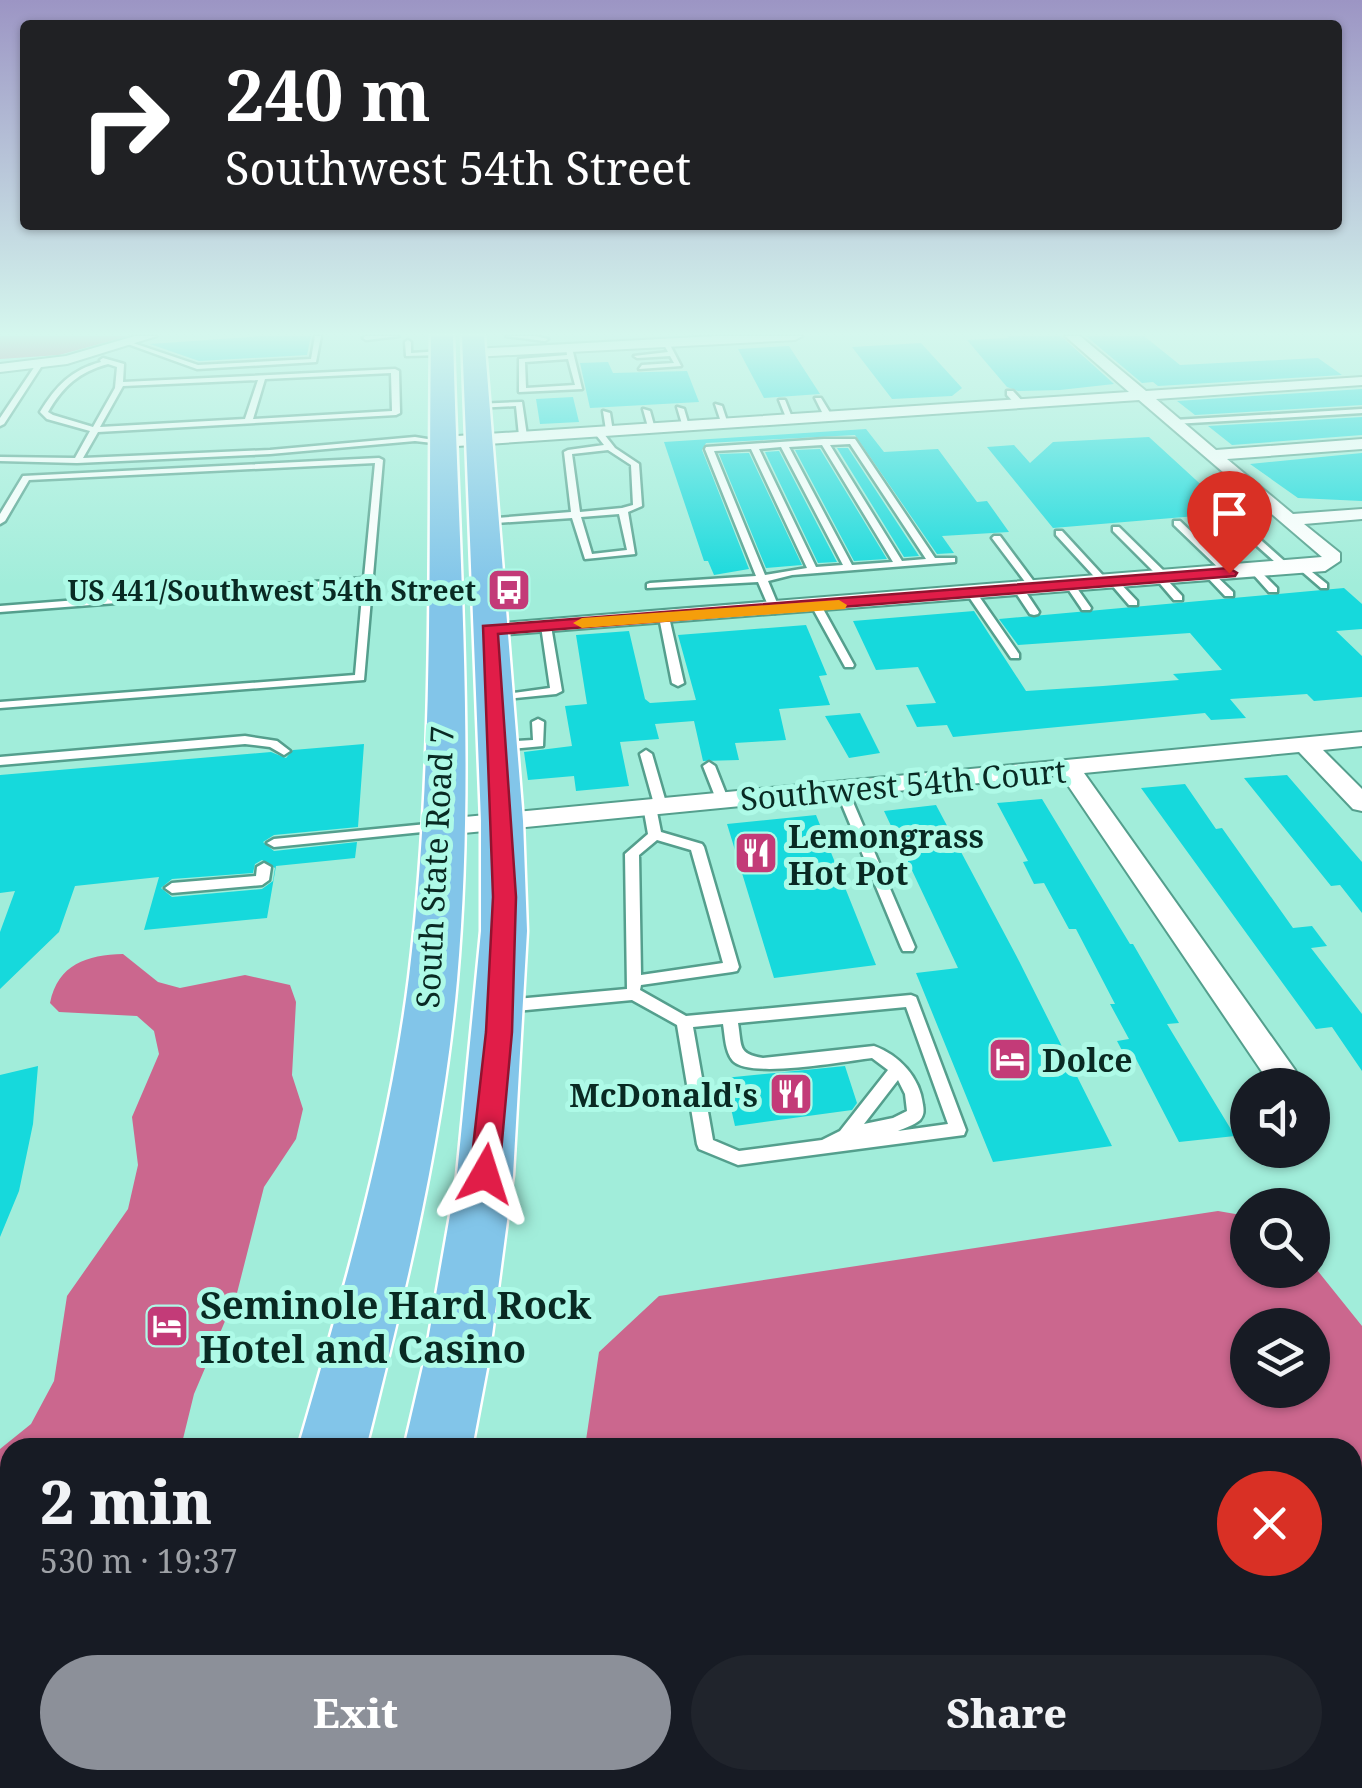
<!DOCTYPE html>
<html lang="en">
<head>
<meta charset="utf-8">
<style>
	:root { --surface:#171b24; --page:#20242c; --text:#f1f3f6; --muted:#9ea1a6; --accent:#8c9099 }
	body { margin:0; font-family:"Noto Serif",serif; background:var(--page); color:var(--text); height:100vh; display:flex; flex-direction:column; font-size:38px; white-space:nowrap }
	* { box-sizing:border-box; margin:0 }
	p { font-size:32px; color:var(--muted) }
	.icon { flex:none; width:55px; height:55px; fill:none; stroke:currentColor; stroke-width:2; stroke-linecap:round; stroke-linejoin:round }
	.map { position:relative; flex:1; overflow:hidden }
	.sheet { position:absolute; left:0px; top:1438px; width:1362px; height:352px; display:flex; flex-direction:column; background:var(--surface); border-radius:30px 30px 0 0; box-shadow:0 2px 8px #0004 }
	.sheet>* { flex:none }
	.hud { position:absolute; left:20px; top:20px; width:1322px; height:210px; border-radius:10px; box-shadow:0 2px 8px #0004; background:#202124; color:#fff; overflow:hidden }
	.tools { position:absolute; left:1230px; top:1068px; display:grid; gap:20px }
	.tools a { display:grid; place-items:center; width:100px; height:100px; border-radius:50%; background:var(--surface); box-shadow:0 2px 8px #0004; font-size:50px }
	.pin { position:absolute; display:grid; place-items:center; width:85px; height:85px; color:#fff; margin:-102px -42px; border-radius:50% 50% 50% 0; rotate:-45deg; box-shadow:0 0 10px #0007 }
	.pin .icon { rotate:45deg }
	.me { position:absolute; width:110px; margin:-55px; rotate:6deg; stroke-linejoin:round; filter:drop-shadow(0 0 8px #0008) }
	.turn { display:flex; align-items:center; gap:35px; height:210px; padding:0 40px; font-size:45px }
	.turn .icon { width:130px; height:130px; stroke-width:2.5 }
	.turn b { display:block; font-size:70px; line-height:85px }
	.round { display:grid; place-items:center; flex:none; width:105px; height:105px; border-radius:52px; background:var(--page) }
	.head { display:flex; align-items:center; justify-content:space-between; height:170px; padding:0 40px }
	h1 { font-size:60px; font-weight:800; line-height:75px }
	.button { display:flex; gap:20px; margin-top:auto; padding:20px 40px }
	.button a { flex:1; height:115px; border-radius:60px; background:var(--accent); color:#fff; font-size:40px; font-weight:800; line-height:115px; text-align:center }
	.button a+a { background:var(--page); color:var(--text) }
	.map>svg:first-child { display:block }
	.water { fill:#cb678e; fill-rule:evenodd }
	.building { fill:#16d9dc; fill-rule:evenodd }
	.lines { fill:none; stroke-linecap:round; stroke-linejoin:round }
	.lane-casing { stroke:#549f8d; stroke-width:5 }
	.street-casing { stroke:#549f8d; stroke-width:4 }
	.primary-casing { stroke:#fff; stroke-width:5 }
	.lane { fill:#fff; fill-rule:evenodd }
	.street { fill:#fff; fill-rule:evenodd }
	.primary { fill:#82c5e9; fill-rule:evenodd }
	.route { fill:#e11d48; stroke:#92132f; stroke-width:2.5 }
	.slow { fill:#f59e0b }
	.labels { text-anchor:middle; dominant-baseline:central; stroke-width:10; stroke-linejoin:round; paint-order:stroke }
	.far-poi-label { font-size:28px; font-weight:bold; fill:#092a23; stroke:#aefae7; text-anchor:end }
	.street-label { font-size:32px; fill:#092a23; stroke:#aefae7 }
	.poi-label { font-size:32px; font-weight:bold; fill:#092a23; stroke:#aefae7; text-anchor:start }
	.near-poi-label { font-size:38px; font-weight:bold; fill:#092a23; stroke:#aefae7; text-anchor:start }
</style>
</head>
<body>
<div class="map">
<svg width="1362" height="1788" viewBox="0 0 1362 1788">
	<rect width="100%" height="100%" fill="#a1edda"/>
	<!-- water -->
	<path class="water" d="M0 336H129L59 355 0 359Z
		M123 954 158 982 180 988 245 975 290 985 296 1002 292 1075 303 1109 296 1139 264 1187 237 1293 194 1394 181 1447 10 1448V1780H44L42 1788H0V1449L31 1424 54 1381 67 1296 128 1209 138 1165 132 1117 159 1054 154 1031 137 1016 59 1012 50 1003C58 964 87 955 123 954Z
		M1218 1211 1247 1216 1248 1270H1312L1313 1265 1362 1326V1552H1353L1352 1448 585 1447 599 1352 659 1296ZM1248 1325H1312V1390H1248Z
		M585 1780H804L805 1788H585Z"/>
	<!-- building -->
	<path class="building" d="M262 336H311L307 355 199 361 150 344Z
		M1007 336H1061L1114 384 1060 390 1018 391 1007 387 967 340 1009 338Z
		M1086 336H1144L1180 365 1318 358 1342 375 1158 386 1153 382 1142 383Z
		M921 343 962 388 952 396 892 399 852 347Z
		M789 346 820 394 764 398 738 349Z
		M608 362 613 373 687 371 699 402 590 408 580 363Z
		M1362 389V405L1195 415 1177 401Z
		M573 397 579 422 540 424 536 399Z
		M1362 417V435L1232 445 1208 426Z
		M866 429 884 452 938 449 977 502 987 501 1009 532 942 536 954 553 937 554 855 435 706 443 702 450 749 569 714 575 708 561H704L664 442Z
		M1149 437 1232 513 1053 528 987 447 1014 445 1030 463 1053 442Z
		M837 448H848L919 556 904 557Z
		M820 449 887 559 854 561 795 450Z
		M779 451 837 562 818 563 765 452Z
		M749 453 802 565 766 568 719 454Z
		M1362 453V501L1298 498 1250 464Z
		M1344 588 1362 604V629L1336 631 1362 656V697L1314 701 1307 694 1230 699 1246 718 1211 720 1205 713 953 737 947 725 917 727 906 705 936 703 918 667 876 670 853 621 974 611 1026 691 1103 686 1179 680 1173 674 1222 670 1190 633 1018 645 999 619Z
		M806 625 827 675 819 676 830 705 779 709 786 740 735 743 739 760 703 761 694 721 655 724 659 739 620 742 629 786 576 791 574 776 528 780 524 752 572 746 565 706 587 704 576 635 629 631 645 699 650 703 696 700 678 635Z
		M860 713 880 753 849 758 825 716Z
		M364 744 358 827 274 835 263 842 274 851 357 842 355 858 276 866 267 918 144 930 159 877 75 886 59 932 0 989V932L15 891 0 893V775L271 752 286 758 293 750ZM262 860 275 868 273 881 262 889 172 897 161 888 172 879 253 873 255 864Z
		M1287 775 1362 862V913L1340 885 1331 886 1244 778Z
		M1185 784 1216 829 1222 828 1293 928 1312 926 1327 946 1311 948 1362 1014V1071L1332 1027 1316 1029 1141 788Z
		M1042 799 1130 944H1133L1179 1023 1167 1024 1235 1136 1179 1142 1136 1059 1127 1060 1117 1041 1129 1039 1110 1004H1115L1076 929H1069L1044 883 1034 884 1023 862 1028 861 997 803Z
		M936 805 1019 961 1112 1146 993 1162 916 973 958 968 884 811Z
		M816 815 876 965 774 978 727 824Z
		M38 1066 33 1124 19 1191 0 1237V1075Z
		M845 1066 857 1103 852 1110 735 1126 724 1078Z"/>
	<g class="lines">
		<defs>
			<path id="lane" d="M315 336H321L316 362 197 369 125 343 130 342 198 365 311 359Z
				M365 336H399L366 340 363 338Z
				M506 336H535L548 339 545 341Z
				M408 340 411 342V353L442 351 445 353 442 355 406 356 405 342Z
				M666 341 669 343 681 366 639 369 642 365 674 363 670 356 637 358 634 356 668 352 663 343Z
				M569 346 572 348 582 389 519 392V359L567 355 566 348ZM568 359 575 385 526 388 525 362Z
				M103 358 124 364 123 382 395 369 399 371 400 413 396 415 98 432 83 458 270 450 415 437 446 442 442 444 415 441 270 454 77 463 0 461V457L75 458 90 431 47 419 40 412C56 386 71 370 101 362L100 360ZM108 364 117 367 115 388 93 427 53 415 48 412C63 386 79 372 108 364ZM391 373 392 411 253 419 265 379ZM258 380 245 419 100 427 123 386Z
				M37 363 43 364 4 424 0 426V418Z
				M1007 391H1013L1023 402V406H1017L1007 395Z
				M815 398H821L832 416 831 418H825Z
				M779 400H785L793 420H787Z
				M522 402 527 436 523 438 519 436 516 406 476 408 472 406 476 404Z
				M715 404 722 406 728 424 721 422Z
				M677 407 684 409 689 426 682 424Z
				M643 409 650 411 655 429 648 427Z
				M1362 409V413L1174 424 1170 422 1174 420Z
				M603 411 610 413 613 432 606 430Z
				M594 429H600L615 448 639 464 642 506 628 512 635 554 585 559 572 518 481 524V520L484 519 571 512 564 452 568 450 604 445 593 431ZM608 450 631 465 633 505 622 508 580 512 572 454ZM619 514 627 550 592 554 581 517Z
				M824 439H855L935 558H955V562L792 575 768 581 780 610 775 613 770 610 758 582 647 588V584L650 583 756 576 705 449 706 447ZM850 444 926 559 902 561 830 445ZM822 445 893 562 852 565 789 447ZM781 447 843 565 816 567 759 449ZM751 449 807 568 765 575 714 451Z
				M379 458 383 460 364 680 0 708V702L355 675 363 584 0 612V606L364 578 375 463 29 480 5 521 0 524V514L23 476Z
				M1229 517H1235L1290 566V570H1284L1229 521Z
				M1174 521H1180L1232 571V575H1226L1174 525Z
				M1113 527H1119L1169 576 1171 578 1168 581 1182 596V600H1174L1156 579 1159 577 1113 531Z
				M1056 531H1062L1109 582 1117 580 1137 601V605H1129L1110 583 1102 585 1056 535Z
				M994 536H1000L1038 587V591H1032L992 538Z
				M1302 564 1327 584V588H1321L1299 569 1297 567Z
				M1252 569H1258L1277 588V592H1269L1252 573Z
				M1207 573H1213L1233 592V596H1225L1207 577Z
				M1071 583 1074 584 1091 608 1090 610H1082L1081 608 1066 586Z
				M1019 587 1023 588 1039 612 1038 614 1034 615 1030 614 1014 590Z
				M972 591 976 592 1019 654V658H1011L967 594Z
				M817 604 822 607 854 665 853 667H845L844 665 812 607Z
				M664 614 669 617 684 683 678 686 672 683 659 617Z
				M546 623 551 626 562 691 556 694 494 700 492 698 498 695 550 688 541 626Z
				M538 719 544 722 543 746 501 750 495 746 501 742 533 740 532 722Z
				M245 736 277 741 290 751 284 755 270 747 245 744 0 765V757Z
				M646 750 652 754 667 806 661 810 656 807 661 832 702 844 704 847 739 967 737 971 732 972 641 985 640 990 686 1016 911 995 916 997 966 1130 964 1135 738 1165 699 1149 697 1144 677 1025 632 1000 504 1012 499 1010 496 1006 499 1002 504 1000 627 989 625 854 648 834 643 806 649 802 654 804 640 754ZM657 840 691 850 723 963 641 975 639 855ZM906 1007 948 1124 898 1131C905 1128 914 1125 920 1120 924 1115 924 1111 923 1105 920 1077 899 1055 874 1046L763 1058C737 1054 742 1046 738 1023ZM723 1024C725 1036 725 1052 733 1061 750 1079 846 1061 872 1058L888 1070 840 1131 822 1140 739 1151 713 1140 693 1027ZM898 1080 905 1094 907 1111 893 1118 864 1124Z
				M709 762 715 766 728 799 726 802H718L716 799 703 766Z
				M841 784 847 788 915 947 913 951H903L901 947 835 788Z
				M437 823 443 827 442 830 274 847 267 843 274 839Z
				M264 863 271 867 269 880 262 885 172 893 165 888 172 883 256 876 257 867Z"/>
			<path id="street" d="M135 336H157L67 364 0 372V364L66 356Z
				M716 336H802L795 340 473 357 466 353 473 349Z
				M1065 336H1080L1146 391 1362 377V385L1156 399 1216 450 1362 439V449L1227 459 1293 514 1362 509V519L1304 524 1340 553V561L1325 571 489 636 479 630 489 624 1322 557 1139 400 442 447 434 442 442 437 1129 392Z
				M1362 732V746L1323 750 1362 789V811L1353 809 1299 752 1084 773 1295 1070 1300 1079 1297 1085H1271L1061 775 443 835 430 827 443 819Z"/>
			<path id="primary" d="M431 336H453C458 550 476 766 457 980 443 1138 405 1293 366 1448H298C343 1293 389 1137 409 977 435 765 428 550 431 336Z
				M462 336H484L523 821 527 931 513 1175 489 1358 472 1448H404L425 1358 457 1175 481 931V821Z
				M190 1780H272L269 1788H187Z
				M320 1780H402L400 1788H318Z"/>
		</defs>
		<!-- lane casing -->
		<use href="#lane" class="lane-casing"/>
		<!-- street casing -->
		<use href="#street" class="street-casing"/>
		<!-- primary casing -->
		<use href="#primary" class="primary-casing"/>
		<!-- lane -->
		<use href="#lane" class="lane"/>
		<!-- street -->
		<use href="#street" class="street"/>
		<!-- primary -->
		<use href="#primary" class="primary"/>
	</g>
	<!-- sky -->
	<linearGradient id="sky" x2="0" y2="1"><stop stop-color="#9c95c4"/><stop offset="0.57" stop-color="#d5f7ee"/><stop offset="1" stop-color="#d5f7ee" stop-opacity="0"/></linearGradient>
	<rect width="1362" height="586" fill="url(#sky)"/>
	<!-- route -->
	<path class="route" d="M1229 568 1237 573 1235 576 498 634 516 897 512 1032 499 1174 495 1183 485 1187 475 1183 470 1174 486 1032 493 897 483 626Z"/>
	<!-- slow -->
	<path class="slow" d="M839 600 847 605 845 609 582 628 573 623 582 618Z"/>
	<!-- icons -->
	<defs>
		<symbol id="bus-square" viewBox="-11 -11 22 22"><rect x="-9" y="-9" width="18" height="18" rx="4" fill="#c33b78" stroke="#aefae7"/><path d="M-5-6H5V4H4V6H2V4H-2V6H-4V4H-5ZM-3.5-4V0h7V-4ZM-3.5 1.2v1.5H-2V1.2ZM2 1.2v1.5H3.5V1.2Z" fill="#fff"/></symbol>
		<symbol id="restaurant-square" viewBox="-11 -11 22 22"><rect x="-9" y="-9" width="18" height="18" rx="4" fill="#c33b78" stroke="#aefae7"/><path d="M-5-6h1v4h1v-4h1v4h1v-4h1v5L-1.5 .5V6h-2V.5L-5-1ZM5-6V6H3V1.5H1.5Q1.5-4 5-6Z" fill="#fff"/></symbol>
		<symbol id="hotel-square" viewBox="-11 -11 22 22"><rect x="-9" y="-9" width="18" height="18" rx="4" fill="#c33b78" stroke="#aefae7"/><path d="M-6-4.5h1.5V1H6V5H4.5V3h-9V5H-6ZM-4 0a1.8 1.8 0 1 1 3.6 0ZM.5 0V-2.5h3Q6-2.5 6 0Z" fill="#fff"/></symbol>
	</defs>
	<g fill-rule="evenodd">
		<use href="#bus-square" x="484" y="565" width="50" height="50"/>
		<use href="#restaurant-square" x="731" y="828" width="50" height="50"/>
		<use href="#hotel-square" x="985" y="1034" width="50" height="50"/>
		<use href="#restaurant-square" x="766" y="1069" width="50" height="50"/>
		<use href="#hotel-square" x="142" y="1301" width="50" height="50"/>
	</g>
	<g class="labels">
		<!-- far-poi labels -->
		<g class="far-poi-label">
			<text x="476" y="590">US 441/Southwest 54th Street</text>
		</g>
		<!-- street labels -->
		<g class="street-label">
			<text transform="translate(903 784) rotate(-5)">Southwest 54th Court</text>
			<text transform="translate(434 867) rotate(-87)">South State Road 7</text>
		</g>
		<!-- poi labels -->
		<g class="poi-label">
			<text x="788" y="835">Lemongrass<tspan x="788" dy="37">Hot Pot</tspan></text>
			<text x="1042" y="1059">Dolce</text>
			<text x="758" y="1094" text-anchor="end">McDonald's</text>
		</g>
		<!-- near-poi labels -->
		<g class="near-poi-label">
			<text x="200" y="1304">Seminole Hard Rock<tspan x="200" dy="44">Hotel and Casino</tspan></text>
		</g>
	</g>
</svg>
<div class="tools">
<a><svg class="icon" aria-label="sound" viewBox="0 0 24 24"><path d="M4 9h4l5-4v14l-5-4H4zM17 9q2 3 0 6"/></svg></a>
<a><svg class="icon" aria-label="search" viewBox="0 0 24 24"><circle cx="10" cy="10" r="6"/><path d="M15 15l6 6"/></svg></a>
<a><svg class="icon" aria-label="layers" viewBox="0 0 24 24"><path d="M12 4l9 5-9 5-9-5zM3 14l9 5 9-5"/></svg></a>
</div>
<div class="pin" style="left:1229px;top:573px;background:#d93025"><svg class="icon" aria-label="arrive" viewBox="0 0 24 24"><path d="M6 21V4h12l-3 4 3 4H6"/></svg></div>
<svg class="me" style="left:485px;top:1174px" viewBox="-20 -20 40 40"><path d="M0-17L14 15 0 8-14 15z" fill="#e11d48" stroke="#fff" stroke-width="4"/></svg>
<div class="hud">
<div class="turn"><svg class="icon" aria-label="right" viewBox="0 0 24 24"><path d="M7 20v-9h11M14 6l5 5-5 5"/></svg><div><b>240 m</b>Southwest 54th Street</div></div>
</div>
<section class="sheet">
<div class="head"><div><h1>2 min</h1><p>530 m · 19:37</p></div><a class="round" style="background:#d93025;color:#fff"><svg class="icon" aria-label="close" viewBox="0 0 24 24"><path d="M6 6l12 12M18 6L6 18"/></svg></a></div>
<div class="button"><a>Exit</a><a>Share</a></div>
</section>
</div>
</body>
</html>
